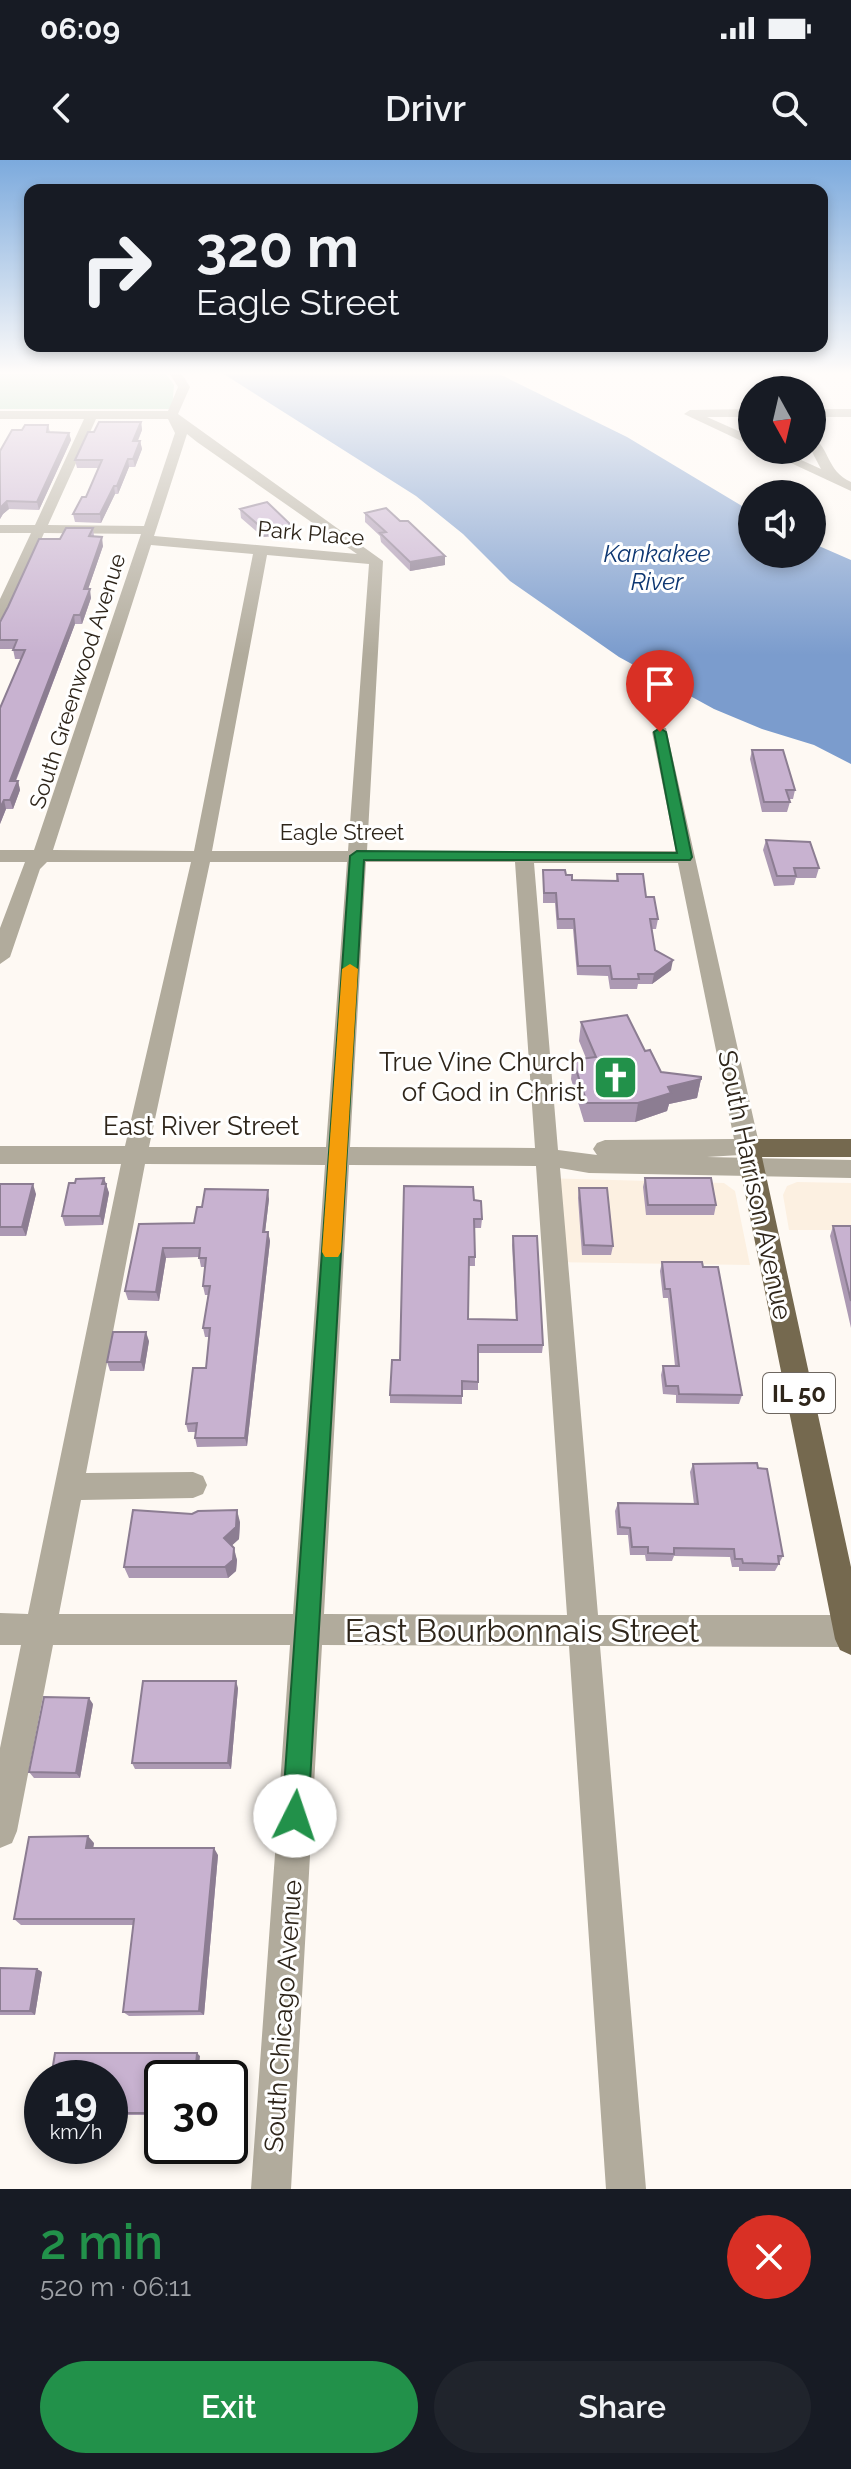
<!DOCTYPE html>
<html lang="en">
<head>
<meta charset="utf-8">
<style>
	:root { --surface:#171b24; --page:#20242c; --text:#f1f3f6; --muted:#9ea1a6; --accent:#22914a }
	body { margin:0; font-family:Raleway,sans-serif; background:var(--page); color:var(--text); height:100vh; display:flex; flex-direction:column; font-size:30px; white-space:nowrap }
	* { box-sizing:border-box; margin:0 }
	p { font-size:26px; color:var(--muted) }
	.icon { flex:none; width:44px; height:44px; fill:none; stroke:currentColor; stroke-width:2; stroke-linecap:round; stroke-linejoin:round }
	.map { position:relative; height:2029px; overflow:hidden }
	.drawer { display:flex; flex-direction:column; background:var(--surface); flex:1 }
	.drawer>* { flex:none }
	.guide { position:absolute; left:24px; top:24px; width:804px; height:168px; border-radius:16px; box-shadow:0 4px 12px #0003; background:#171b24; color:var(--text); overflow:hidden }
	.needle { width:52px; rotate:172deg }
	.fabs { position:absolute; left:738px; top:216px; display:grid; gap:16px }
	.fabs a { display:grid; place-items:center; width:88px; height:88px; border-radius:50%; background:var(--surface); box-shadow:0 4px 12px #0003; font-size:40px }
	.speed { position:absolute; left:24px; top:1900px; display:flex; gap:16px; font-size:40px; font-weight:700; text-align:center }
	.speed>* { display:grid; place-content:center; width:104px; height:104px; border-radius:50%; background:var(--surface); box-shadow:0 4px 12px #0003; line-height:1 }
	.speed small { font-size:20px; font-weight:400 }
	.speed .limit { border:4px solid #111; border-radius:12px; background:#fff; color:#111 }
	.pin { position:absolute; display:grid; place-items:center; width:68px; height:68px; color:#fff; margin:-82px -34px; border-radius:50% 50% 50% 0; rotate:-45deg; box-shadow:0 0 8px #0007 }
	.pin .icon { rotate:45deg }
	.me { position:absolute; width:88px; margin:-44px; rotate:4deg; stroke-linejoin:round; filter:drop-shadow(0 0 6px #0008) }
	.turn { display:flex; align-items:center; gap:28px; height:168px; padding:0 40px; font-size:36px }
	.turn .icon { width:104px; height:104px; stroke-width:2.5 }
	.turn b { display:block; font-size:56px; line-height:68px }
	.round { display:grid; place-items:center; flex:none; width:84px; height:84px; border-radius:42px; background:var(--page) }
	.summary { display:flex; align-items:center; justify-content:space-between; height:136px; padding:0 40px }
	h1 { font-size:48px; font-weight:600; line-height:60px; color:var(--accent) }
	.primary-button { display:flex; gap:16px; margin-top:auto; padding:16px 40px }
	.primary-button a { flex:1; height:92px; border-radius:48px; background:var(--accent); color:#fff; font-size:32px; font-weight:600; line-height:92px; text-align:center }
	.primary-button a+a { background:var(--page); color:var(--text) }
	.status { display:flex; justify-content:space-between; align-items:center; height:56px; padding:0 40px; background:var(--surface); direction:ltr }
	.status svg { height:22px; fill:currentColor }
	header { display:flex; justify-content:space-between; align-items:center; height:104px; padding:0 40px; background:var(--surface); font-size:36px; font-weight:600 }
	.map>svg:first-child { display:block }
	.built { fill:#fcf0e1 }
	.green { fill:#a5d7b6 }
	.water { fill:#7b9ccd }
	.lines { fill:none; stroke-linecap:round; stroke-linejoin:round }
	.minor { fill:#b1ab9c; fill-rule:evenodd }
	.major { fill:#75694f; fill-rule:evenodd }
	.wall { fill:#ac99b3 }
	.shaded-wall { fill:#8c7d92 }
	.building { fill:#c8b2d0; stroke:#8c7d92; stroke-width:2 }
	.route { fill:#22914a; stroke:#165e30; stroke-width:2 }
	.slow { fill:#f59e0b }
	.labels { text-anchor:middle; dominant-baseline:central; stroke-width:6; stroke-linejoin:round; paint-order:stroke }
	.far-street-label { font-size:22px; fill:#2e251a; stroke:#fff }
	.far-water-label { font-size:24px; font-style:italic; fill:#0e3772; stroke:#fff }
	.shield { fill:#fff; stroke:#6d665f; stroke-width:2 }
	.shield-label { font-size:24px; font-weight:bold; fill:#2e251a }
	.poi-label { font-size:26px; fill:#2e251a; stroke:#fff; text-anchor:end }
	.street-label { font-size:26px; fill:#2e251a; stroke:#fff }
	.near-street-label { font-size:32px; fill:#2e251a; stroke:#fff }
</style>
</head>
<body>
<div class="status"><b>06:09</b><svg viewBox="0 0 49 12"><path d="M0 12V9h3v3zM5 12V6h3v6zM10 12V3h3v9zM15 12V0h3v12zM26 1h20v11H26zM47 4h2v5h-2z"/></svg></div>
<header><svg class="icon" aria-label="back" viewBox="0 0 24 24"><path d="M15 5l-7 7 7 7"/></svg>Drivr<svg class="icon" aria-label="search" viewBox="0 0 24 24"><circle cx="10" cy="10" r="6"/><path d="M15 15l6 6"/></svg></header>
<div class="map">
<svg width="851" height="2029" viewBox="0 0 851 2029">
	<rect width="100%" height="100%" fill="#fef9f3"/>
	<!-- built -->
	<path class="built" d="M540 1018 724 1023 735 1031 750 1105 547 1102Z
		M797 1022 851 1023V1070H789L783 1035 787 1026Z"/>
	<!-- green -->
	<path class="green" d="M0 211H164L174 225 172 249H0Z"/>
	<!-- water -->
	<path class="water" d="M219 211H493L627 277 752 352V394H812V383L851 400V604L814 585 762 569 714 549 619 497 510 421 463 374 416 336Z"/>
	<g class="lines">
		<!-- minor -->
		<path class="minor" d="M168 211H180L190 227 178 254 383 401 367 691H676L652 572 660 567 666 568 760 988 756 994 707 997 851 1000V1018L589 1013 560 1008 598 1455H851V1487L600 1486 646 2029H606L569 1486 322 1485 291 2029H251L290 1485H53L17 1671 12 1683 0 1688V1588L21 1485H0V1453L28 1454 121 1004H0V986H125L191 702H47L40 709 10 797 0 804V768L25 702H0V690H34L141 374 44 373 8 455 0 460V439L31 373H0V365H35L84 259H0V251H168L178 227ZM96 259H168L175 273 144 366 48 365ZM187 274 197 282 357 394 154 376ZM151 385 253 394 194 691 53 690ZM267 395 369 404 348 691H212ZM210 702H347L326 987H149ZM366 702H515L535 988 350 987ZM534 703H678L734 979 605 980 597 983 593 989 597 995 558 990ZM145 1004 325 1005 293 1454H59L81 1340 193 1338 203 1334 207 1325 203 1316 193 1312 86 1313ZM349 1005 536 1006 567 1455 324 1454Z
			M752 249V257H707L752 277V286L684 254 690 250Z
			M812 249H851V257H812Z
			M812 277C830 287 826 311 851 322V331L763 290H779L821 309 811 290Z"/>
		<!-- major -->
		<path class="major" d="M748 979H851V997H762L851 1407V1495L840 1490 835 1479 736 988 740 982Z"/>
	</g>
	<!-- wall -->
	<path class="wall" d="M141 262 142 270 138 281H140L142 289 135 307H129L118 334H115L101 363 75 362 73 354 86 337 98 308H77L75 300 94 272Z
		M48 265 50 272 69 273 71 280 39 350 9 349 3 354 0 359V291L22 270Z
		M240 349 292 374 263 377 241 358Z
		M365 353 400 361 445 405 410 411 381 382 380 376 365 362Z
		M93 368 94 376 103 386 88 429 91 438 82 464H75L16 621H18L20 630 13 649H6L0 664 21 499H15L13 489H0V462L60 379Z
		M752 590 795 630 793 639H789L790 642 787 652H762L750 599Z
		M766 680 819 708 816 718H796L794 725 774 726 763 690Z
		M543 710 566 715 572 720 616 721 617 714 646 737 658 759 656 769H652L655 790 671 810 652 824H638L637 829H610L608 816 577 815 573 769H557L555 743H543Z
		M581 862 645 891 661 912 701 919 697 938 669 944 667 951 635 962H584L571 919 573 900 586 898 579 881Z
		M104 1018 109 1033 103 1065 65 1066 62 1056 75 1023Z
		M645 1018 716 1045 714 1055H646L643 1027Z
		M0 1024 36 1034 26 1076H0Z
		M579 1028 613 1086 611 1095H582L578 1038Z
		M269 1039 265 1072H268L270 1081 247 1286 197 1287 195 1278 196 1272H188L186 1264 206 1208 209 1177H205L203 1168 208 1135H205L203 1126 205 1107H201L199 1097 166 1098 159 1141 128 1140 125 1131 139 1064 194 1063Z
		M474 1040 482 1059 481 1068H475V1106H469L468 1159 516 1160 512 1085 513 1076 543 1185 542 1193H478V1230H462V1244L390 1243V1235L400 1200Z
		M833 1066H851V1168L830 1076Z
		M662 1102 703 1107 742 1235 739 1244 676 1243V1235L663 1234 661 1215 663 1206H675L668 1138H663L660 1111Z
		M149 1181 144 1211H110L107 1202Z
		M693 1304 783 1396 775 1411H739V1407H732L730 1397 674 1396 672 1401H646L645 1395H630L628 1375H617L615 1351 618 1343 694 1344 690 1312Z
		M240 1362 239 1379 231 1386 237 1400 236 1411 228 1418H129L124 1407Z
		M238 1528 231 1609H135L132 1603Z
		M93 1544 80 1618H34L29 1612Z
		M94 1683 93 1688 218 1695 204 1855 129 1856 123 1852 133 1765H21L14 1759Z
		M0 1808 37 1809 42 1812 35 1855H0Z
		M200 1896 162 1918V1955H110V1918Z"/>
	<!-- shaded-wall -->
	<path class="shaded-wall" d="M141 262 142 270 134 289 133 281Z
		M69 273 71 280 39 350 37 342Z
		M140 281 142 289 135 307 133 299Z
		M128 299 129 307 118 334 117 326Z
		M114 326 115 334 101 363 100 354Z
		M7 341 9 349 3 354 0 359V348Z
		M291 365 292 374 263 377 262 368Z
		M102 377 103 386 85 438 84 429Z
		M445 396V405L410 411V402Z
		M90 429 91 438 82 464 80 455Z
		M74 455 75 464 12 630 10 621Z
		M18 621 20 630 13 649 10 640Z
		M4 640 6 649 0 664V648Z
		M673 800 671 810 652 824 654 814Z
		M701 919 697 938 669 944 667 951 635 962 638 943 668 927Z
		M104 1018 109 1033 103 1065 100 1056Z
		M33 1024 36 1034 26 1076 22 1067Z
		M268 1030 269 1039 264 1081 263 1072Z
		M268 1072 270 1081 247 1286 245 1278Z
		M163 1088 166 1098 159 1141 156 1132Z
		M146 1172 149 1181 144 1211 141 1202Z
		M237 1350 240 1362 239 1379 227 1390 224 1378Z
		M234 1388 237 1400 236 1411 228 1418 225 1407Z
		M236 1521 238 1528 231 1609 228 1603Z
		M89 1538 93 1544 80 1618 76 1613Z
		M88 1676 94 1683 92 1695 86 1688Z
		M214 1688 218 1695 204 1855 199 1851Z
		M37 1809 42 1812 35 1855 30 1851Z
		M197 1893 200 1896 198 1918H195Z"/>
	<!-- building -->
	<path class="building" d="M99 262H141L133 281H140L133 299H128L117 326H114L100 354H73L82 337H86L102 300H75L88 272H94Z
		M25 265H48L47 272 69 273 37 342 7 341 0 348V291L12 270H22Z
		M267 342 291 365 262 368 240 349Z
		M386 348 400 361H408L445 396 410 402 380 373 386 372 365 353Z
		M66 368H93L89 376 102 377 84 429H90L80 455H74L10 621H18L10 640H4L0 648V548L25 490H13L17 480H0V462L8 447 39 379H60Z
		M752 590H783L795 630H786L790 642H764Z
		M766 680 810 682 819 708H794L796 716H777Z
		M543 710H565L566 715H572V720L618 721 617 714H643L646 737H654L658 759H650L655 790 673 800 654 814H638L639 819H612L610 806H578L574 759H558L556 733H544Z
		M627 855 645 891 650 890 661 912 701 917V919L668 927 671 933 638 943H587L573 900 596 897 581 862Z
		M104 1018 102 1024H106L100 1056H62L69 1023H75L76 1019Z
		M645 1018H711L716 1045H648Z
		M0 1024H33L22 1067H0Z
		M404 1026 473 1027 474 1040 481 1041 482 1059H474L475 1097H469L468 1159 517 1160 513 1076H537L543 1185H478V1222L462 1221V1236L390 1235 392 1200H400Z
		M579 1028H607L613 1086 584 1085Z
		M205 1029 268 1030 263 1072H268L245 1278H195L197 1263 186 1264 193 1208H206L210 1168H203L210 1126H203L206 1098H199L200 1088H163L156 1132 125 1131 139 1064 194 1063 197 1047H202Z
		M833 1066H851V1141Z
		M662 1102H702L703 1107H718L742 1235 679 1234 678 1226H666L663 1206H679L670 1129H665Z
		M113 1172H146L141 1202H107Z
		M757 1303 758 1308 767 1309 783 1396H778L779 1404 743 1403 742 1399H735L734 1389 674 1388V1394L648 1393V1387H632L630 1368 620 1367 618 1343 698 1344 693 1304Z
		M133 1350 192 1354 198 1351 237 1350 236 1367 224 1378 234 1388 233 1400 225 1407H124Z
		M143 1521H236L228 1603H132Z
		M44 1537 89 1538 76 1613 29 1612Z
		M88 1676 86 1688H214L199 1851 123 1852 134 1759H14L29 1677Z
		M0 1808 37 1809 30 1851H0Z
		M55 1893H197L195 1918H162V1953H110V1918H51Z"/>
	<!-- sky -->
	<linearGradient id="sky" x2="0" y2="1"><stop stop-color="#7caadd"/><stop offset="0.43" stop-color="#fffcfa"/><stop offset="1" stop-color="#fffcfa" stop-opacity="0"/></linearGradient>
	<rect width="851" height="495" fill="url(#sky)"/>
	<!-- route -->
	<path class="route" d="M660 568 666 572 692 697 690 700H364L308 1656 305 1665 295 1669 286 1665 282 1656 350 696 357 691 677 693 654 572Z"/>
	<!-- slow -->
	<path class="slow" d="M350 804 358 809 341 1092 338 1097H325L322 1092 342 809Z"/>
	<!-- icons -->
	<defs>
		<symbol id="church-square" viewBox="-11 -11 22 22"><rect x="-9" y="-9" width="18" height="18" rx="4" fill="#22914a" stroke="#fff"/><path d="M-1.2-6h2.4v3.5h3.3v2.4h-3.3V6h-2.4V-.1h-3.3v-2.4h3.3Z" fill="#fff"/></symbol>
	</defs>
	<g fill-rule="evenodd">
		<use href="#church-square" x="590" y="892" width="51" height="51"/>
	</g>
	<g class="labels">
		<!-- far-street labels -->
		<g class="far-street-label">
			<text transform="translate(311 373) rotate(5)">Park Place</text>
			<text transform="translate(77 521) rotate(-72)">South Greenwood Avenue</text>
			<text x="342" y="672">Eagle Street</text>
		</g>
		<!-- far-water labels -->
		<g class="far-water-label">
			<text x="657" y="393">Kankakee<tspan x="657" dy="28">River</tspan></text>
		</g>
		<!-- shield labels -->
		<rect class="shield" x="763" y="1213" width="72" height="40" rx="6"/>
		<g class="shield-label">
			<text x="799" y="1233">IL 50</text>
		</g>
		<!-- poi labels -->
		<g class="poi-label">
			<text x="585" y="902">True Vine Church<tspan x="585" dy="30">of God in Christ</tspan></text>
		</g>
		<!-- street labels -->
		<g class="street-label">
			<text x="201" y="966">East River Street</text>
			<text transform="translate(755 1025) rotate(78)">South Harrison Avenue</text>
			<text transform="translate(283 1856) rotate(-86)">South Chicago Avenue</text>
		</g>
		<!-- near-street labels -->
		<g class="near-street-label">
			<text x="522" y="1470">East Bourbonnais Street</text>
		</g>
	</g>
</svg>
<div class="fabs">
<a><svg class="needle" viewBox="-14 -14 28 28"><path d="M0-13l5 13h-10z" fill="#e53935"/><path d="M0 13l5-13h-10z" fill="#9ea1a6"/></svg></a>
<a><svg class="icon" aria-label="sound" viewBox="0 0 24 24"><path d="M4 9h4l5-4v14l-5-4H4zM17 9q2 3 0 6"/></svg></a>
</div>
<div class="speed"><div>19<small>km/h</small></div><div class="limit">30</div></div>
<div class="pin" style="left:660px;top:572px;background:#d93025"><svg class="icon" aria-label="arrive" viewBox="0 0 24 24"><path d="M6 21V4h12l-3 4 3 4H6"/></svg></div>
<svg class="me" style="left:295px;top:1656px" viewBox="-20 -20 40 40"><circle r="19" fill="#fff"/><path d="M0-13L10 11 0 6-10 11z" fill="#22914a"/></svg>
<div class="guide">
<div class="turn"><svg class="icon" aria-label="right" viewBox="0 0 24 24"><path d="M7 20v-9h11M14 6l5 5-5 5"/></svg><div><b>320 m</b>Eagle Street</div></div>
</div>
</div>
<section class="drawer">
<div class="summary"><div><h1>2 min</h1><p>520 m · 06:11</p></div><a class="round" style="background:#d93025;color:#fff"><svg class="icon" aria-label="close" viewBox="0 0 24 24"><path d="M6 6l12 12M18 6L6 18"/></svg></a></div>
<div class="primary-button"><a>Exit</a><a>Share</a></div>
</section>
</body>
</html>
